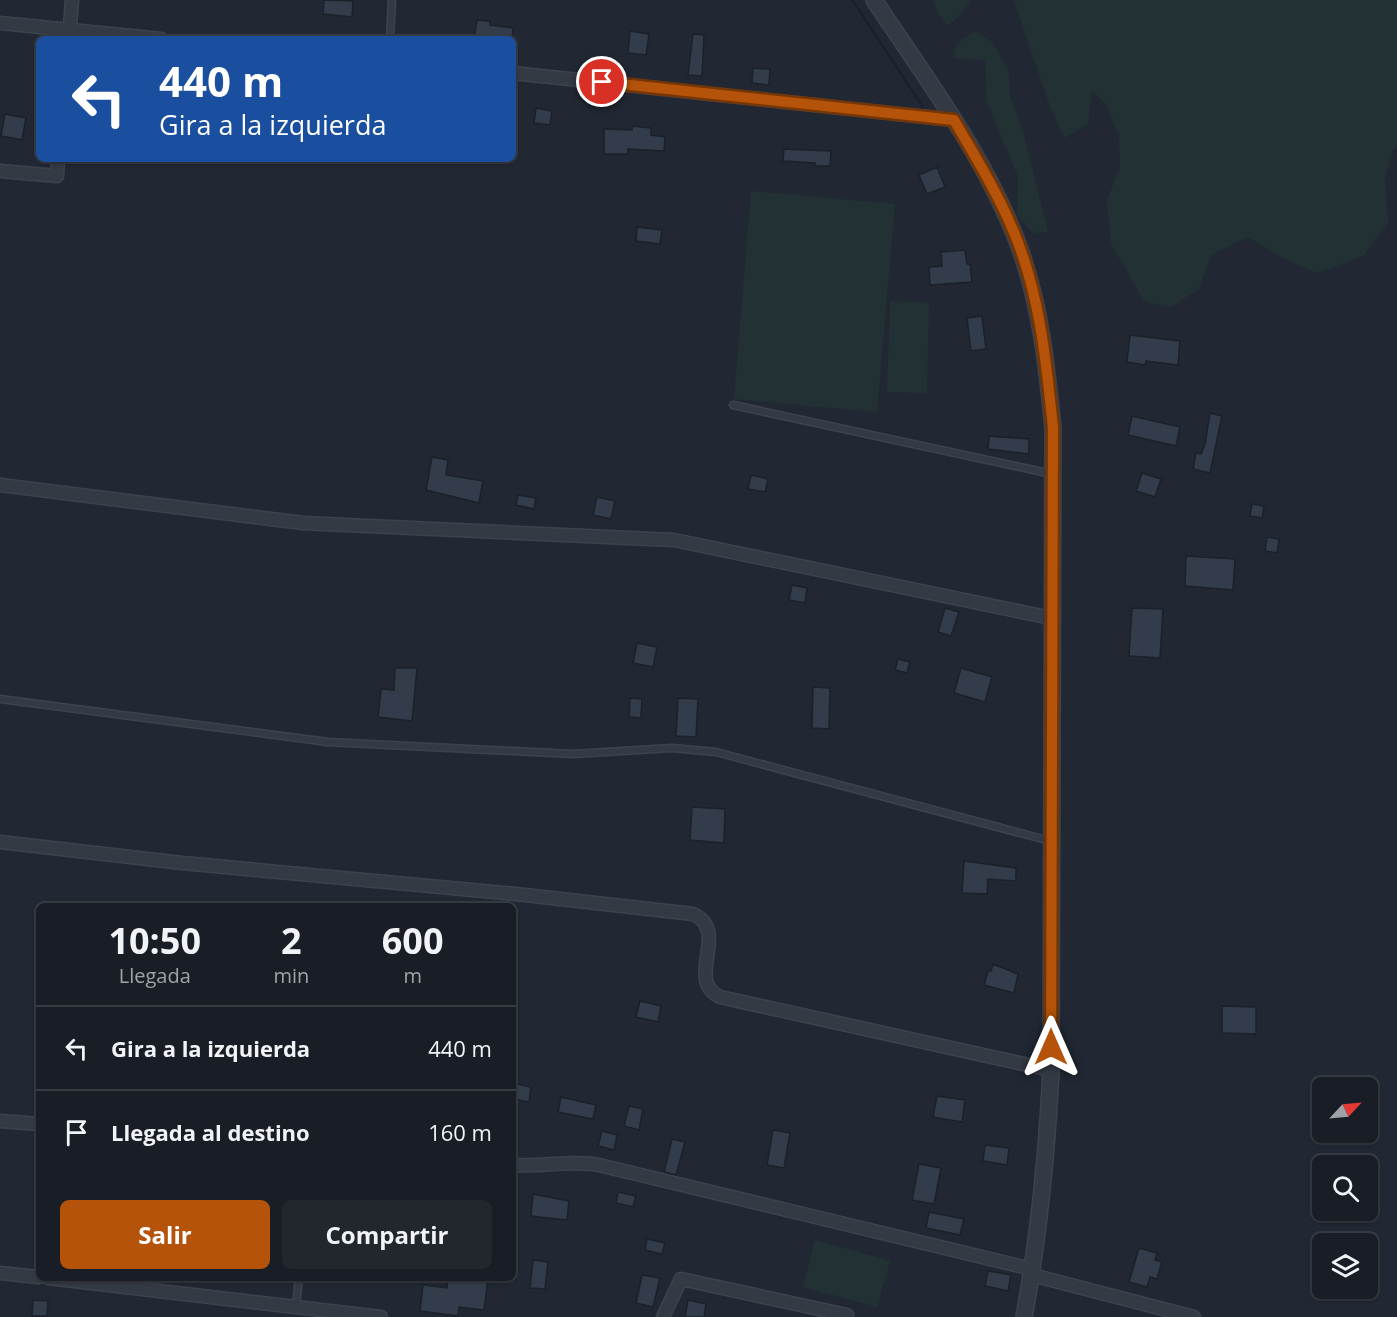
<!DOCTYPE html>
<html lang="es">
<head>
<meta charset="utf-8">
<style>
	:root { --surface:#191e26; --page:#22272e; --text:#f1f3f6; --muted:#9fa2a7; --line:#373c43; --accent:#b45309 }
	body { margin:0; font-family:"Open Sans",sans-serif; background:var(--page); color:var(--text); height:100vh; display:flex; flex-direction:column; font-size:22px; white-space:nowrap }
	* { box-sizing:border-box; margin:0 }
	p { font-size:20px; color:var(--muted) }
	.icon { flex:none; width:33px; height:33px; fill:none; stroke:currentColor; stroke-width:2; stroke-linecap:round; stroke-linejoin:round }
	.map { position:relative; flex:1; overflow:hidden }
	.drawer { position:absolute; left:36px; top:903px; width:480px; height:378px; display:flex; flex-direction:column; background:var(--surface); border-radius:9px; box-shadow:0 2px 4px #0004,0 0 0 2px var(--line) }
	.drawer>* { flex:none }
	.top-card { position:absolute; left:36px; top:36px; width:480px; height:126px; border-radius:9px; box-shadow:0 2px 4px #0004,0 0 0 2px var(--line); background:#1a4fa0; color:#fff; overflow:hidden }
	.needle { width:39px; rotate:64deg }
	.tools { position:absolute; left:1312px; top:1077px; display:grid; gap:12px }
	.tools a { display:grid; place-items:center; width:66px; height:66px; border-radius:9px; background:var(--surface); box-shadow:0 2px 4px #0004,0 0 0 2px var(--line); font-size:30px }
	.pin { position:absolute; display:grid; place-items:center; width:51px; height:51px; color:#fff; margin:-26px; border:3px solid #fff; border-radius:50%; box-shadow:0 2px 6px #0007 }
	.me { position:absolute; width:66px; margin:-33px; rotate:0deg; stroke-linejoin:round; filter:drop-shadow(0 0 4px #0008) }
	.turn { display:flex; align-items:center; gap:21px; height:126px; padding:0 24px; font-size:27px }
	.turn .icon { width:78px; height:78px; stroke-width:2.5 }
	.turn b { display:block; font-size:42px; line-height:51px }
	.eta { display:flex; justify-content:space-evenly; align-items:center; height:102px; text-align:center }
	.eta b { font-size:36px; font-weight:700; line-height:42px }
	.action { display:flex; gap:12px; margin-top:auto; padding:12px 24px }
	.action a { flex:1; height:69px; border-radius:9px; background:var(--accent); color:#fff; font-size:24px; font-weight:700; line-height:69px; text-align:center }
	.action a+a { background:var(--page); color:var(--text) }
	ul { padding:0; list-style:none }
	li { display:flex; align-items:center; gap:18px; height:84px; padding:0 24px; border-top:2px solid var(--line) }
	li div { flex:1 }
	li b { display:block; font-size:22px }
	li em { font-style:normal }
	.map>svg:first-child { display:block }
	.green { fill:#223234 }
	.water { fill:#16202f }
	.building { fill:#333c4a; stroke:#1b212a; stroke-width:1.5 }
	.lines { fill:none; stroke-linecap:round; stroke-linejoin:round }
	.service-casing { stroke:#3d434e; stroke-width:9 }
	.minor-casing { stroke:#3d434e; stroke-width:15 }
	.tertiary-casing { stroke:#3d434e; stroke-width:18 }
	.service { stroke:#343a44; stroke-width:6 }
	.minor { stroke:#343a44; stroke-width:12 }
	.tertiary { stroke:#343a44; stroke-width:15 }
	.route-casing { stroke:#753606; stroke-width:15 }
	.route { stroke:#b45309; stroke-width:10 }
</style>
</head>
<body>
<div class="map">
<svg width="1397" height="1317" viewBox="0 0 1397 1317">
	<rect width="100%" height="100%" fill="#212833"/>
	<!-- green -->
	<path class="green" d="M934 0H971L960 15 948 26 937 12Z
		M1014 0H1397V147L1393 149 1385 180 1388 223 1363 256 1317 273 1281 257 1248 237 1211 255 1199 289 1170 308 1144 301 1111 244 1107 200 1120 168 1119 135 1107 105 1092 91 1088 124 1064 138 1047 98Z
		M975 31 992 42 1009 71 1010 96 1023 131 1048 232 1034 233 1017 216 1018 177 987 102 985 60 954 58 956 44Z
		M751 191 895 204 877 412 734 399Z
		M890 301 929 303 927 393 887 392Z
		M815 1240 890 1261 877 1307 803 1287Z"/>
	<!-- water -->
	<path class="water" d="M851 0H854L924 107 922 108Z"/>
	<!-- building -->
	<path class="building" d="M324 0 353 1 352 17 323 14Z
		M477 20 490 21V25L513 28 512 39 489 36 488 39H474Z
		M630 31 649 34 646 55 628 53Z
		M693 34 704 35 702 76 688 75Z
		M753 68 770 69 769 85 752 83Z
		M536 108 552 111 550 125 534 123Z
		M5 114 26 118 22 140 1 136Z
		M632 126 651 128V135L665 137 664 151 628 149V154H604V129L632 130Z
		M784 149 831 151 830 166H815V163L783 161Z
		M937 167 945 187 927 194 919 175Z
		M637 227 662 230 660 244 636 241Z
		M965 250 967 264H970L972 282 930 285 929 267 942 266 941 252Z
		M982 316 986 349 971 351 967 318Z
		M1130 335 1180 341 1178 365 1146 361 1145 365 1127 362Z
		M1210 413 1222 416 1210 473 1193 469 1196 453 1201 454 1205 444Z
		M1132 416 1180 427 1176 446 1128 435Z
		M989 436 1029 439V454L988 449Z
		M432 457 448 460 446 475 483 481 479 503 426 490Z
		M1142 473 1161 479 1155 497 1136 491Z
		M751 475 768 479 765 492 748 489Z
		M518 495 536 498 534 509 516 505Z
		M597 497 615 501 611 519 593 515Z
		M1252 504 1264 506 1262 518 1250 516Z
		M1267 537 1279 539 1277 553 1265 551Z
		M1186 556 1235 559 1233 590 1185 586Z
		M792 585 807 588 805 603 789 600Z
		M945 608 959 612 951 636 938 632Z
		M1132 608 1163 609 1160 658 1129 656Z
		M637 643 657 647 653 667 633 663Z
		M898 659 910 662 907 673 895 670Z
		M395 668H417L412 721 378 717 381 689 394 690Z
		M961 668 992 677 985 702 954 693Z
		M813 687 830 688 829 729 812 728Z
		M630 698 642 699 641 718 629 717Z
		M678 698 698 699 696 737 676 736Z
		M692 807 725 809 724 843 690 840Z
		M964 861 1016 868V881L988 879 987 894 962 893Z
		M993 964 1018 974 1014 993 984 985 988 971H991Z
		M640 1001 661 1006 658 1022 636 1017Z
		M1222 1006 1256 1007V1034L1222 1033Z
		M513 1083 531 1087 529 1102 513 1099Z
		M937 1096 965 1100 962 1122 933 1117Z
		M561 1097 596 1105 593 1119 558 1112Z
		M629 1106 643 1109 639 1130 624 1126Z
		M773 1130 790 1133 784 1168 767 1165Z
		M602 1131 617 1135 614 1150 598 1146Z
		M672 1139 685 1142 676 1175 664 1172Z
		M985 1145 1009 1148 1007 1165 983 1161Z
		M919 1164 941 1168 934 1204 912 1200Z
		M618 1192 636 1196 633 1207 616 1203Z
		M533 1194 569 1201 567 1220 531 1216Z
		M929 1212 964 1219 960 1235 926 1228Z
		M647 1239 665 1243 662 1254 645 1250Z
		M1139 1248 1157 1253 1155 1260 1162 1262 1157 1279 1150 1277 1147 1287 1129 1282Z
		M533 1260 548 1262 545 1289 530 1288Z
		M988 1271 1011 1275 1008 1291 985 1286Z
		M642 1275 660 1278 653 1307 636 1303Z
		M448 1278H488L484 1310 459 1307 458 1316 420 1311 423 1285 447 1288Z
		M33 1300 48 1301 47 1316H32Z
		M688 1300 706 1304 704 1317H685Z"/>
	<g class="lines">
		<defs>
			<path id="service" d="M390 39 392 0
				M733 405 1052 474
				M0 699 328 742 573 754 672 748 716 752 1050 841
				M296 1306 299 1278"/>
			<path id="minor" d="M0 23 161 39
				M69 39 72 0
				M513 73 954 120
				M0 171 57 176 58 159
				M0 485 303 523 674 540 1051 618
				M0 842 182 863 516 894 693 914C731 931 684 980 720 997L1051 1070
				M0 1121 39 1124
				M513 1165C542 1167 570 1160 599 1165L1032 1269
				M0 1273 39 1277
				M1032 1275 1194 1317
				M48 1278 381 1317
				M663 1317 681 1279 847 1315"/>
			<path id="tertiary" d="M874 0C927 80 989 161 1021 252 1041 309 1047 369 1053 428L1051 1070C1047 1152 1039 1235 1024 1317"/>
		</defs>
		<!-- service casing -->
		<use href="#service" class="service-casing"/>
		<!-- minor casing -->
		<use href="#minor" class="minor-casing"/>
		<!-- tertiary casing -->
		<use href="#tertiary" class="tertiary-casing"/>
		<!-- service -->
		<use href="#service" class="service"/>
		<!-- minor -->
		<use href="#minor" class="minor"/>
		<!-- tertiary -->
		<use href="#tertiary" class="tertiary"/>
	</g>
	<g class="lines">
		<defs>
			<path id="route" d="M602 82 954 120C973 153 994 186 1009 221 1039 286 1046 358 1053 428L1051 1047"/>
		</defs>
		<!-- route casing -->
		<use href="#route" class="route-casing"/>
		<!-- route -->
		<use href="#route" class="route"/>
	</g>
</svg>
<div class="tools">
<a><svg class="needle" viewBox="-14 -14 28 28"><path d="M0-13l5 13h-10z" fill="#e53935"/><path d="M0 13l5-13h-10z" fill="#9fa2a7"/></svg></a>
<a><svg class="icon" aria-label="search" viewBox="0 0 24 24"><circle cx="10" cy="10" r="6"/><path d="M15 15l6 6"/></svg></a>
<a><svg class="icon" aria-label="layers" viewBox="0 0 24 24"><path d="M12 4l9 5-9 5-9-5zM3 14l9 5 9-5"/></svg></a>
</div>
<div class="pin" style="left:602px;top:82px;background:#d93025"><svg class="icon" aria-label="arrive" viewBox="0 0 24 24"><path d="M6 21V4h12l-3 4 3 4H6"/></svg></div>
<svg class="me" style="left:1051px;top:1047px" viewBox="-20 -20 40 40"><path d="M0-17L14 15 0 8-14 15z" fill="#b45309" stroke="#fff" stroke-width="4"/></svg>
<div class="top-card">
<div class="turn"><svg class="icon" aria-label="left" viewBox="0 0 24 24"><path d="M17 20v-9H6M10 6l-5 5 5 5"/></svg><div><b>440 m</b>Gira a la izquierda</div></div>
</div>
<section class="drawer">
<div class="eta">
<div><b>10:50</b><p>Llegada</p></div>
<div><b>2</b><p>min</p></div>
<div><b>600</b><p>m</p></div>
</div>
<ul>
<li><svg class="icon" aria-label="left" viewBox="0 0 24 24"><path d="M17 20v-9H6M10 6l-5 5 5 5"/></svg><div><b>Gira a la izquierda</b></div><em>440 m</em></li>
<li><svg class="icon" aria-label="arrive" viewBox="0 0 24 24"><path d="M6 21V4h12l-3 4 3 4H6"/></svg><div><b>Llegada al destino</b></div><em>160 m</em></li>
</ul>
<div class="action"><a>Salir</a><a>Compartir</a></div>
</section>
</div>
</body>
</html>
